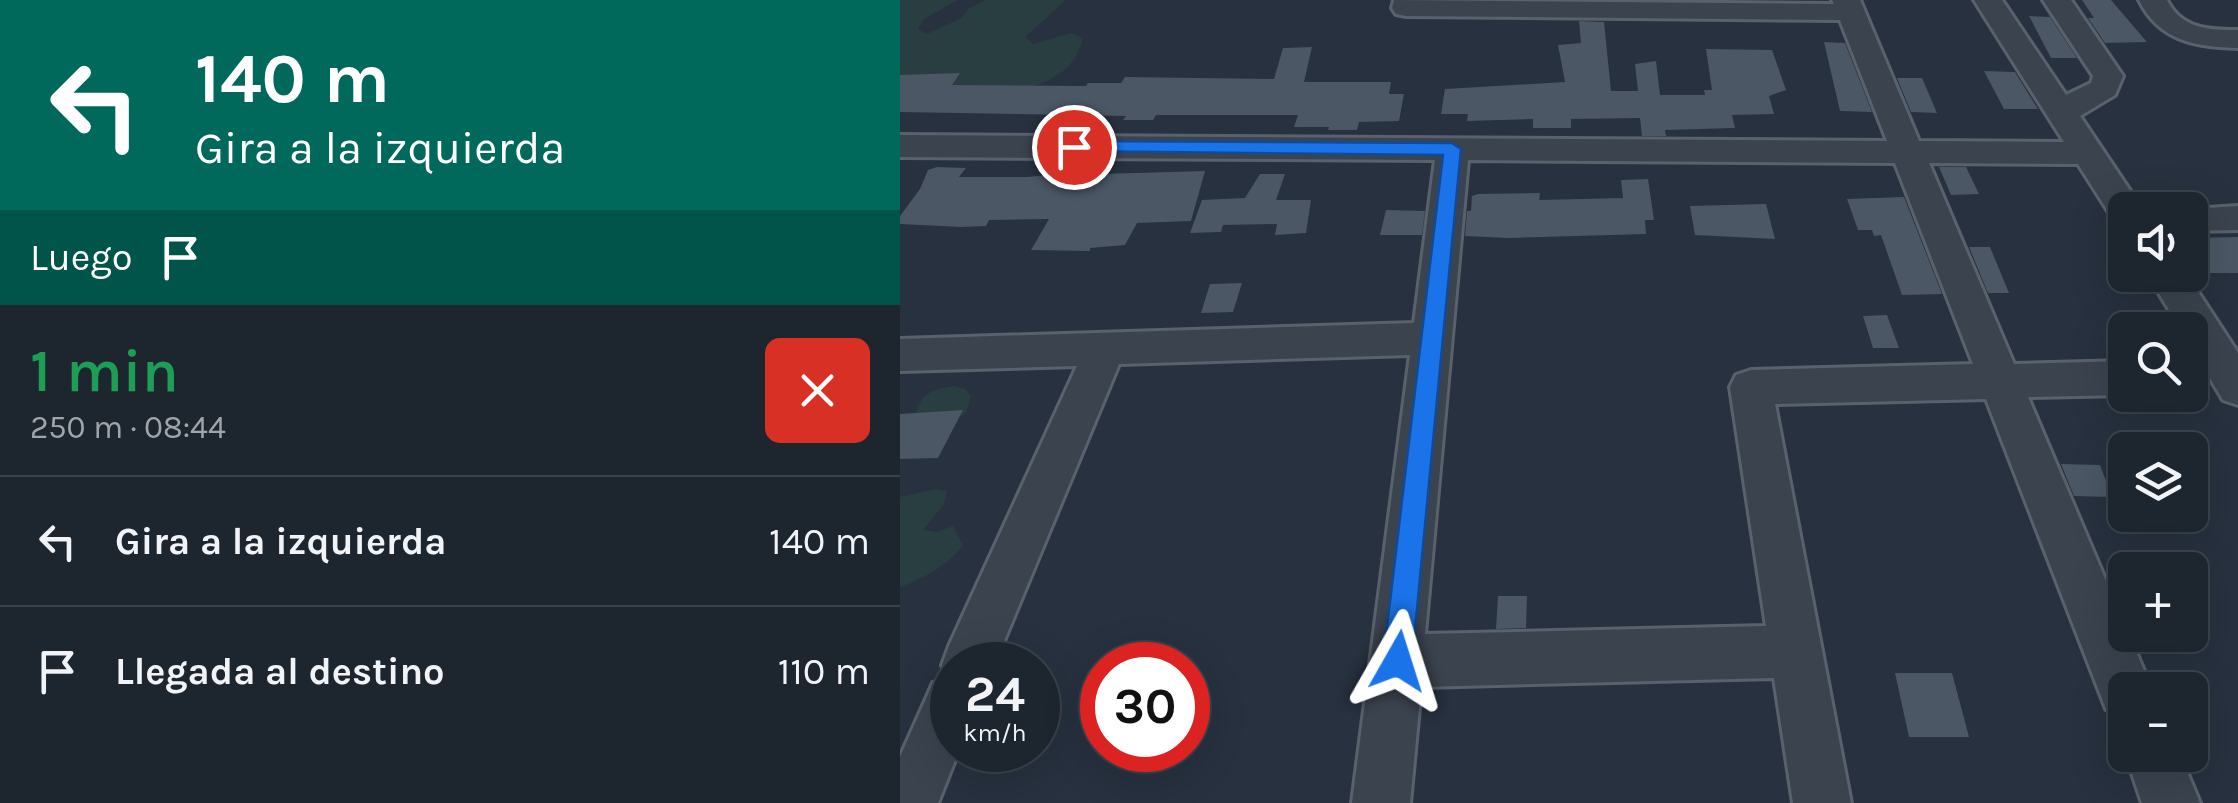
<!DOCTYPE html>
<html lang="es">
<head>
<meta charset="utf-8">
<style>
	:root { --surface:#1d252f; --page:#252d37; --text:#f1f3f6; --muted:#a0a5aa; --line:#3b424b }
	body { margin:0; font-family:Karla,sans-serif; background:var(--page); color:var(--text); height:100vh; display:flex; flex-direction:column; font-size:38px; white-space:nowrap }
	* { box-sizing:border-box; margin:0 }
	p { font-size:32px; color:var(--muted) }
	.icon { flex:none; width:55px; height:55px; fill:none; stroke:currentColor; stroke-width:2; stroke-linecap:round; stroke-linejoin:round }
	.map { position:relative; flex:1; overflow:hidden }
	.drawer { display:flex; flex-direction:column; background:var(--surface); width:900px }
	.drawer>* { flex:none }
	.hud { background:#00695c; color:#fff; overflow:hidden }
	.buttons { position:absolute; left:1208px; top:192px; display:grid; gap:20px }
	.buttons a { display:grid; place-items:center; width:100px; height:100px; border-radius:15px; background:var(--surface); box-shadow:0 10px 40px #0002,0 0 0 2px var(--line); font-size:50px }
	.speed { position:absolute; left:30px; top:642px; display:flex; gap:20px; font-size:50px; font-weight:700; text-align:center }
	.speed>* { display:grid; place-content:center; width:130px; height:130px; border-radius:50%; background:var(--surface); box-shadow:0 10px 40px #0002,0 0 0 2px var(--line); line-height:1 }
	.speed small { font-size:25px; font-weight:400 }
	.speed .limit { border:15px solid #d22; background:#fff; color:#111 }
	.pin { position:absolute; display:grid; place-items:center; width:85px; height:85px; color:#fff; margin:-42px; border:5px solid #fff; border-radius:50%; box-shadow:0 2px 10px #0007 }
	.me { position:absolute; width:110px; margin:-55px; rotate:6deg; stroke-linejoin:round; filter:drop-shadow(0 0 8px #0008) }
	.turn { display:flex; align-items:center; gap:35px; height:210px; padding:0 30px; font-size:45px }
	.turn .icon { width:130px; height:130px; stroke-width:2.5 }
	.turn b { display:block; font-size:70px; line-height:85px }
	.then { display:flex; align-items:center; height:95px; padding:0 30px; background:#0003; gap:20px; font-size:38px }
	.round { display:grid; place-items:center; flex:none; width:105px; height:105px; border-radius:15px; background:var(--page) }
	.headline { display:flex; align-items:center; justify-content:space-between; height:170px; padding:0 30px }
	h1 { font-size:60px; font-weight:600; line-height:75px; color:#1e9e55 }
	ul { padding:0; list-style:none }
	li { display:flex; align-items:center; gap:30px; height:130px; padding:0 30px; border-top:2px solid var(--line) }
	li div { flex:1 }
	li b { display:block; font-size:38px }
	li em { font-style:normal }
	main { display:flex; flex:1; min-height:0 }
	.map>svg:first-child { display:block }
	.green { fill:#293e41 }
	.building { fill:#4b5765 }
	.lines { fill:none; stroke-linecap:round; stroke-linejoin:round }
	.minor-casing { stroke:#59616d; stroke-width:6 }
	.minor { fill:#3b434f; fill-rule:evenodd }
	.route { fill:#1a73e8; stroke:#114b97; stroke-width:2.5 }
</style>
</head>
<body>
<main>
<section class="drawer">
<div class="hud">
<div class="turn"><svg class="icon" aria-label="left" viewBox="0 0 24 24"><path d="M17 20v-9H6M10 6l-5 5 5 5"/></svg><div><b>140 m</b>Gira a la izquierda</div></div>
<div class="then">Luego<svg class="icon" aria-label="arrive" viewBox="0 0 24 24"><path d="M6 21V4h12l-3 4 3 4H6"/></svg></div>
</div>
<div class="headline"><div><h1>1 min</h1><p>250 m · 08:44</p></div><a class="round" style="background:#d93025;color:#fff"><svg class="icon" aria-label="close" viewBox="0 0 24 24"><path d="M6 6l12 12M18 6L6 18"/></svg></a></div>
<ul>
<li><svg class="icon" aria-label="left" viewBox="0 0 24 24"><path d="M17 20v-9H6M10 6l-5 5 5 5"/></svg><div><b>Gira a la izquierda</b></div><em>140 m</em></li>
<li><svg class="icon" aria-label="arrive" viewBox="0 0 24 24"><path d="M6 21V4h12l-3 4 3 4H6"/></svg><div><b>Llegada al destino</b></div><em>110 m</em></li>
</ul>
</section>
<div class="map">
<svg width="1338" height="803" viewBox="0 0 1338 803">
	<rect width="100%" height="100%" fill="#27313f"/>
	<!-- green -->
	<path class="green" d="M0 0H58L24 19 18 29 27 34 61 18 68 9 86 0H166L125 37 133 44 171 33 182 38C180 65 150 84 126 88L0 83Z
		M55 386 65 389 71 396 66 413 54 421 14 419C20 394 30 389 55 386Z
		M35 489 47 491 44 504 23 530 37 532 53 526 63 545C49 564 24 579 0 587V497Z"/>
	<!-- building -->
	<path class="building" d="M1182 0H1211L1247 42 1205 43 1188 18H1194Z
		M1129 16 1150 17 1177 58H1151Z
		M679 21 704 22 711 91H738L735 64 756 61 760 95H805L804 90H812L806 49 872 50 886 90 869 96 874 114 832 115 835 128 765 130 766 136H742L740 118 671 119V128H633V119L567 121 568 114H541L545 89 665 82 658 45 681 43Z
		M924 42 945 43 972 112 940 111Z
		M412 47 404 82H491L489 94H504L499 121 459 122 457 130H428L429 127H394L398 115H256L253 120H223L226 116 0 112V75L60 73 52 85 186 86 188 83H221L225 77 374 79 383 48Z
		M1084 71 1115 72 1138 109H1104Z
		M997 78H1022L1037 113 1011 112Z
		M37 167 66 168 59 177H128L203 169 200 174 305 171 291 221 237 223 225 245 190 248V251L131 250 149 219 89 220 86 226 61 227 0 224V216L20 189 28 170Z
		M1039 167H1066L1079 194 1051 195Z
		M360 174H385L376 200H411L406 233 375 235 377 224 323 225 321 232 290 233 302 200 345 198Z
		M748 179 754 220H745L746 234 608 238 565 236 567 211H571L572 196 578 194 640 193 639 200 723 198 721 180Z
		M1004 197 1042 294 1002 295 981 235 974 236 972 230H958L947 199Z
		M866 204 875 239 795 235 790 206Z
		M486 210 525 211 522 235H480Z
		M1338 237V273H1302L1290 254V238Z
		M1069 247H1090L1109 293H1088Z
		M342 283 333 312 301 313 310 284Z
		M987 315 999 348H973L963 316Z
		M63 410 38 458 0 459V414Z
		M1161 464 1200 465 1212 497 1174 496Z
		M598 596H627L626 628 596 629Z
		M995 673H1052L1069 737H1009Z"/>
	<g class="lines">
		<defs>
			<path id="minor" d="M494 0 934 4 932 0H960L1019 141 1164 142 1074 0H1102L1166 95 1191 83 1193 76 1143 0H1171L1223 76 1215 95 1180 116 1243 210H1225V222L1213 219 1178 164 1029 163 1114 364 1225 361V395L1128 397 1225 626V635H1229L1252 690H1225V717L1206 709 1086 399 875 404 951 803H893L874 678 521 687 510 803H452L510 355 219 364 94 665H52V750H59L38 803H0V757L33 683 47 677 42 665 49 646 177 366 0 371V339L514 323 535 160 0 157V135L987 141 940 20 506 16 496 14 492 8ZM568 160 995 163 1073 364 851 370 836 375 830 387 866 626 525 634Z
				M1239 0H1267C1281 29 1309 30 1338 30V48C1296 47 1259 41 1239 0Z
				M1338 206V230L1290 231V210H1278Z
				M1248 275H1287L1338 353V405L1323 400 1290 345V330H1281Z
				M1225 753 1280 755 1300 803H1242Z"/>
		</defs>
		<!-- minor casing -->
		<use href="#minor" class="minor-casing"/>
		<!-- minor -->
		<use href="#minor" class="minor"/>
	</g>
	<!-- route -->
	<path class="route" d="M174 141 552 143 561 149 512 661 507 671 498 675 488 671 483 661 543 155 168 151 166 147Z"/>
</svg>
<div class="buttons">
<a><svg class="icon" aria-label="sound" viewBox="0 0 24 24"><path d="M4 9h4l5-4v14l-5-4H4zM17 9q2 3 0 6"/></svg></a>
<a><svg class="icon" aria-label="search" viewBox="0 0 24 24"><circle cx="10" cy="10" r="6"/><path d="M15 15l6 6"/></svg></a>
<a><svg class="icon" aria-label="layers" viewBox="0 0 24 24"><path d="M12 4l9 5-9 5-9-5zM3 14l9 5 9-5"/></svg></a>
<a>+</a>
<a>−</a>
</div>
<div class="speed"><div>24<small>km/h</small></div><div class="limit">30</div></div>
<div class="pin" style="left:174px;top:147px;background:#d93025"><svg class="icon" aria-label="arrive" viewBox="0 0 24 24"><path d="M6 21V4h12l-3 4 3 4H6"/></svg></div>
<svg class="me" style="left:498px;top:661px" viewBox="-20 -20 40 40"><path d="M0-17L14 15 0 8-14 15z" fill="#1a73e8" stroke="#fff" stroke-width="4"/></svg>
</div>
</main>
</body>
</html>
